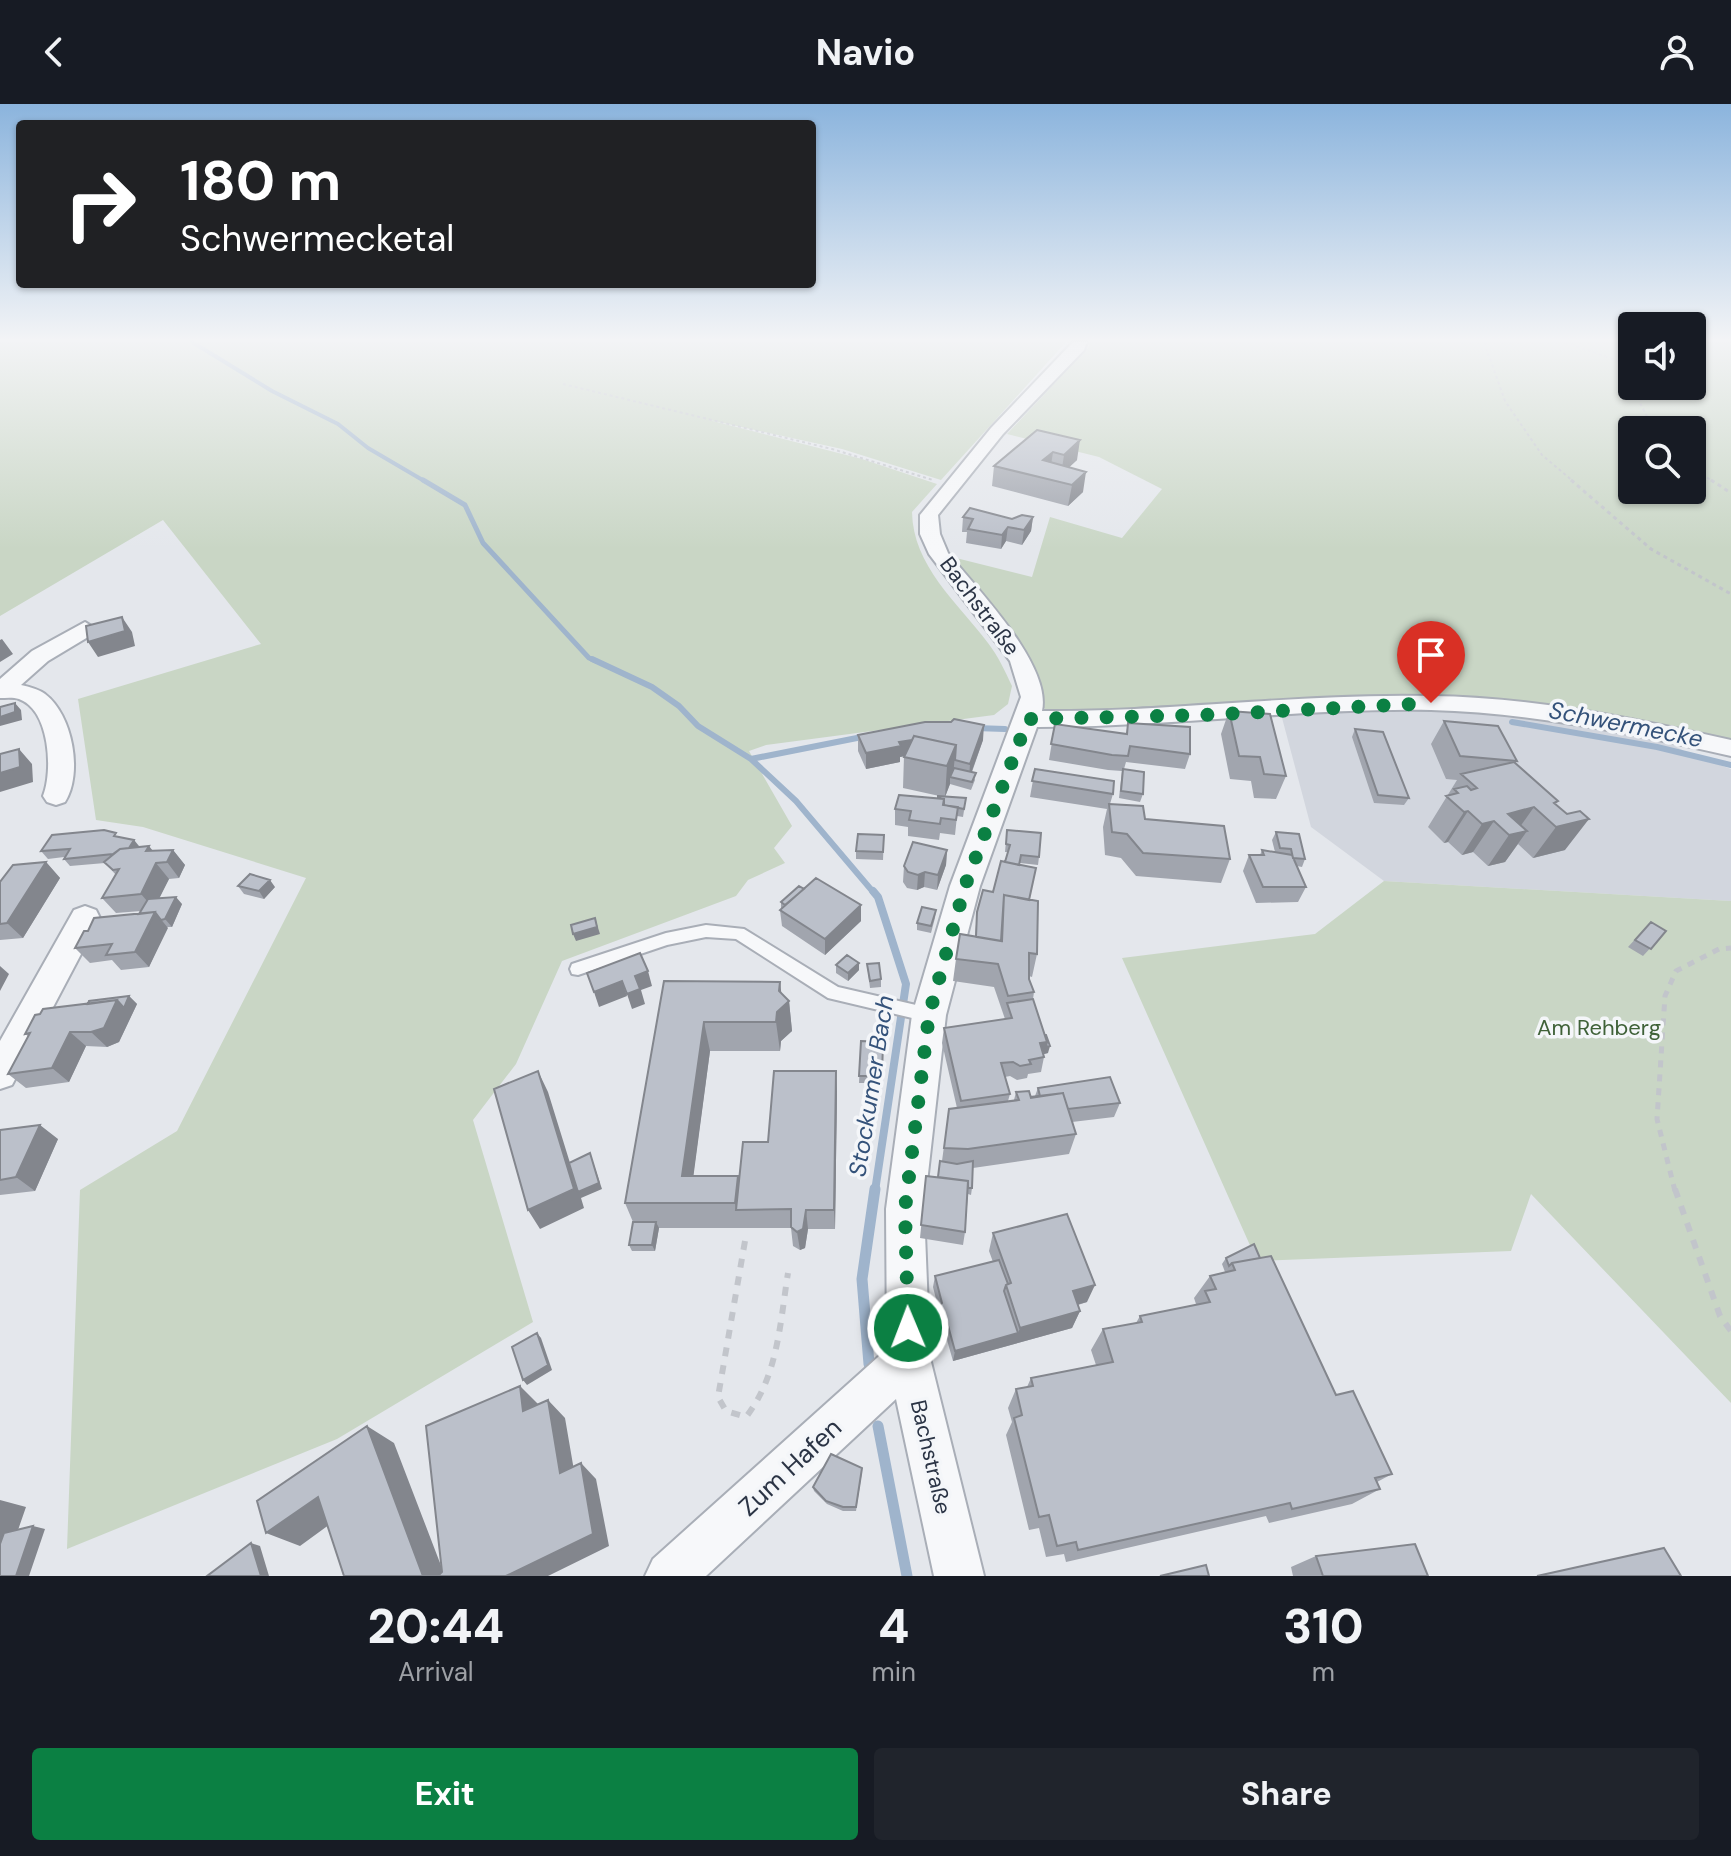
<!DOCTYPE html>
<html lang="en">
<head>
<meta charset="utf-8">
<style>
	:root { --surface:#171b24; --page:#20242c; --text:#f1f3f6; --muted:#9ea1a6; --accent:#0b8043 }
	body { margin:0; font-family:"DM Sans",sans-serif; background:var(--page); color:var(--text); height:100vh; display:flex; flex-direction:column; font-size:30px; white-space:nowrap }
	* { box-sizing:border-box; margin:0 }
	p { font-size:26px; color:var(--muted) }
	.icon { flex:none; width:44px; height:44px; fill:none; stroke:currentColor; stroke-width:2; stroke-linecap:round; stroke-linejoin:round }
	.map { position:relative; height:1472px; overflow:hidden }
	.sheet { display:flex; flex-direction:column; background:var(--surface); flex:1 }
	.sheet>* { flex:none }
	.top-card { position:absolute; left:16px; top:16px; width:800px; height:168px; border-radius:8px; box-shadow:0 2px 6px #0004; background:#202124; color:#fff; overflow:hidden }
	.controls { position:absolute; left:1618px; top:208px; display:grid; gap:16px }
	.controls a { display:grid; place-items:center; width:88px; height:88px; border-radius:8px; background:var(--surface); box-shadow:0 2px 6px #0004; font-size:40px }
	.pin { position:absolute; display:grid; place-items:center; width:68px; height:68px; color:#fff; margin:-82px -34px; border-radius:50% 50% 50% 0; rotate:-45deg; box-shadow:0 0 8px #0007 }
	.pin .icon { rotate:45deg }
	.me { position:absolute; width:88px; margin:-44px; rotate:359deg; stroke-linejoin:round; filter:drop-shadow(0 0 6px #0008) }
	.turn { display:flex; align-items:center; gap:28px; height:168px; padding:0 32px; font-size:36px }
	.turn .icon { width:104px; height:104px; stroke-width:2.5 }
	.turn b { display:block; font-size:56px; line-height:68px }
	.eta { display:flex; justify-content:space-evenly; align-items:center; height:136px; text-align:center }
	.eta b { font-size:48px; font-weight:800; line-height:56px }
	.primary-button { display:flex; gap:16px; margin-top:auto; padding:16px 32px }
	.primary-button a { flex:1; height:92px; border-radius:8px; background:var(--accent); color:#fff; font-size:32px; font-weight:800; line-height:92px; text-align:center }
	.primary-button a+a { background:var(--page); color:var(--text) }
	header { display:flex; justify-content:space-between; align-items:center; height:104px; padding:0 32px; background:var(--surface); font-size:36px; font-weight:800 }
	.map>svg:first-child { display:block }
	.built { fill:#d2d6de }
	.green { fill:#c9d6c5; fill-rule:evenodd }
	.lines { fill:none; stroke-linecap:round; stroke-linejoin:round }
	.stream-far4 { stroke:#9fb4cc; stroke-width:4 }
	.stream-far3 { stroke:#9fb4cc; stroke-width:5 }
	.stream-far2 { stroke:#9fb4cc; stroke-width:6 }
	.stream-far1 { stroke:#9fb4cc; stroke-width:8 }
	.stream { stroke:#9fb4cc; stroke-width:11 }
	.service-casing { stroke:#a9aeb7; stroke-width:4 }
	.minor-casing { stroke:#a9aeb7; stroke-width:4 }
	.path-far3 { stroke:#c2c5cb; stroke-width:2; stroke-dasharray:3 3; stroke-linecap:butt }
	.path-far2 { stroke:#c2c5cb; stroke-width:3; stroke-dasharray:4 4; stroke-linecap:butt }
	.path-far1 { stroke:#c2c5cb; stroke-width:5; stroke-dasharray:7 7; stroke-linecap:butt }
	.path { stroke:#c2c5cb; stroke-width:6; stroke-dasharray:9 9; stroke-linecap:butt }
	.service { fill:#f7f8fa; fill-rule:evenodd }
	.minor { fill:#f7f8fa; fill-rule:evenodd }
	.wall { fill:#a1a5ae }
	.shaded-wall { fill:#83868d }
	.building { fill:#bbc0ca; stroke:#83868d; stroke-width:2 }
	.route { stroke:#0b8043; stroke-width:14; stroke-dasharray:0 25.2 }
	.labels { text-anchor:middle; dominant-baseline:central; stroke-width:7; stroke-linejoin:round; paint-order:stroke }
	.street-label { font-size:22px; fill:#2b3445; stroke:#f4f6f9 }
	.park-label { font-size:22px; fill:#3f6138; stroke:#f4f6f9 }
	.water-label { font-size:24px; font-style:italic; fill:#34527a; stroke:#f4f6f9 }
	.near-street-label { font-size:26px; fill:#2b3445; stroke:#f4f6f9 }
</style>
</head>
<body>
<header><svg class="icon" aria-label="back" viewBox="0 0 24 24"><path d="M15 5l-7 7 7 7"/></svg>Navio<svg class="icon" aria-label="person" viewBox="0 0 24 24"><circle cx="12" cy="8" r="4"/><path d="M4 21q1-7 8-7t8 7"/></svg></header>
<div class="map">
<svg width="1731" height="1472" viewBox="0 0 1731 1472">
	<rect width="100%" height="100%" fill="#e4e7ec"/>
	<!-- built -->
	<path class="built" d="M1488 605 1649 629 1694 652 1731 665V797L1384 777 1311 723 1281 610Z"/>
	<!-- green -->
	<path class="green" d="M0 238H1066L941 376 842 345 705 315 862 355 937 380 912 408C913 462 957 498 988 539 998 552 1005 567 1012 582L1008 600 994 611 766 641 749 647 792 722 774 744 785 759 748 776 736 792 562 857 516 960 473 1016 533 1218 337 1335 67 1445 80 1086 177 1027 306 774 143 723 96 716 78 595 261 540 163 416 0 512Z
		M1089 238H1632V282H1692V238H1731V650L1542 604 1048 608 1040 600 1029 554 948 452 1032 473 1050 413 1122 434 1162 385 1099 353 1007 330 1089 243ZM1632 326H1692V386H1632Z
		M1384 777 1731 797V1299L1531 1090 1511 1147 1257 1157 1122 854 1315 830Z"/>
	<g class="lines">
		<!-- stream-far4 -->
		<path class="stream-far4" d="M192 238 272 287 338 320 368 344 426 378"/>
		<!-- stream-far3 -->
		<path class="stream-far3" d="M423 376 465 401 483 439 589 554 596 557"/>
		<!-- stream-far2 -->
		<path class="stream-far2" d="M592 555 652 583 679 602 698 622 751 655 796 697 874 789
			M1512 618 1657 643 1731 661
			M975 624 1005 625
			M751 655 867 632"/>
		<!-- stream-far1 -->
		<path class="stream-far1" d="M873 787 878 793 906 880 875 1087"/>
		<!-- stream -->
		<path class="stream" d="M869 1260 862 1175 875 1085
			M878 1322 907 1472"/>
		<defs>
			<path id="service" d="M706 821 744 825 838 883 929 904 935 906 937 911 935 916 929 918 828 894 736 835 706 833 667 841 578 871 572 870 570 865 572 860 666 829Z"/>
			<path id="minor" d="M1073 238H1087L1084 246 1003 330 938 411 940 430 948 449C977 485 1052 561 1042 607 1172 608 1301 589 1431 592 1532 593 1632 614 1731 636V652C1632 629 1533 609 1431 606 1300 604 1169 623 1037 623L980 782 946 911 924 1105 930 1254 984 1472H934L896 1295 706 1472H645L653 1455 887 1245 886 1105 912 911 950 782 1021 593 1010 557 929 450 920 430V411L991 324Z
				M85 518 96 525 93 530 48 557 21 581C30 583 38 585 45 590 73 611 83 670 65 698L56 701 47 698 43 692C53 667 50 606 19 595 13 593 6 594 0 594V575L32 547Z
				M85 802 96 806 100 814 12 981 0 985V937L74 806Z"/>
		</defs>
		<!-- service casing -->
		<use href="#service" class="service-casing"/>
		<!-- minor casing -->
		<use href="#minor" class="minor-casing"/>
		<!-- path-far3 -->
		<path class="path-far3" d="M1484 238 1505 297 1542 351 1574 378
			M1565 238 1632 262
			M563 280 832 345 933 376
			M1644 282 1640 299 1654 326
			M1692 364 1714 378"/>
		<!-- path-far2 -->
		<path class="path-far2" d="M1571 376 1651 445 1731 490
			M1711 376 1731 389"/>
		<!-- path-far1 -->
		<path class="path-far1" d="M1675 1087 1657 1015 1665 892 1676 867 1719 845 1731 844"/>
		<!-- path -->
		<path class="path" d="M1675 1085 1720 1212 1731 1227
			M745 1137 718 1293 726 1307 746 1313C778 1272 780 1219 788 1169"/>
		<!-- service -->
		<use href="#service" class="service"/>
		<!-- minor -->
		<use href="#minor" class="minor"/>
	</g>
	<!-- wall -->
	<path class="wall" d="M1037 326 1077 356 1069 363 1083 388 1068 402 992 382 994 362Z
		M963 413 1012 415 1033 413 1031 427 1022 441 1006 437 1001 445 966 439 967 428H962Z
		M1229 607 1286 672 1276 695 1254 694 1251 677 1230 675 1221 630Z
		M1444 617 1517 657 1515 659 1558 697 1556 700 1565 746 1533 754 1518 740 1505 758 1488 762 1473 748 1462 751 1448 738 1444 739 1428 723 1457 676 1446 675 1431 640Z
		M1128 619 1190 650 1185 665 1126 658 1124 665 1143 690 1140 698 1119 694 1122 667 1108 666 1049 656 1055 620 1126 630Z
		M1355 625 1409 694 1404 701 1374 699 1352 633Z
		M858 631 983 636 972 668 975 676 971 686 950 680 945 693 966 694 963 713 957 712 955 731 940 729 939 736 908 732V723L895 721V705L944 693 903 684 904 652 900 653V658L866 665 858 647Z
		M1035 665 1113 690 1110 700 1230 755 1221 779 1136 772 1121 754 1105 751 1103 723 1107 705 1030 693Z
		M1007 726 1039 753 1038 761 1020 759V761L1030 796 1037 850 1032 873 1029 872V875L1034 888 1033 895 1048 949 1044 950V953L1041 968 1028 970 1027 974 1017 976 1010 972 1005 973 1010 990 1008 997 1014 996 1016 988 1030 993 1035 992 1038 984 1120 999 1114 1013 1072 1018 1076 1030 1069 1050 973 1064 972 1084 971 1091 968 1090 965 1128 963 1141 920 1134 926 1072 938 1073 942 1057 949 1005 957 1004 942 939 944 924 1005 915 994 883 953 877 956 855 975 833 977 808 993 788 1005 758 1008 748H1005Z
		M1276 728 1305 755 1302 763 1297 762 1306 783 1298 798 1256 799 1243 767 1249 751H1260L1262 746 1275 748 1272 736Z
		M884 731 883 756 856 755V747Z
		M120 733 134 736 140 743 153 747 173 746 185 761 179 774 169 775 159 794 182 800 172 823H167L149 863 121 866 112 856 90 859 75 844 88 827 139 810 141 807 116 809 102 794 116 771 105 759 70 762 64 755V753L48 755 41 747Z
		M947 746 946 761 937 786 924 783 917 786 907 784 903 778 904 762Z
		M46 758 60 774 23 834 0 836V778Z
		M238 782 275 783 264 795 244 790Z
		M804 785 861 801V817L825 851 782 822 780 806 781 805V798Z
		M936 806 935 814 931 829 917 826V819Z
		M1651 818 1666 827 1643 852 1628 843Z
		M859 859V866L848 877 836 869V861Z
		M867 860 881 875V883L870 884Z
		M664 877 780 878 781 889 789 897 792 927 781 937 780 947H710L693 1072H738L739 1078 768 1038 836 967 837 988 835 1125H808L805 1144 800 1146 793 1142 791 1124H659L655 1147H632L629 1141 633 1118 625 1099Z
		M129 892 137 900 119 938 107 943 86 942 69 978 26 984 8 970 28 932 25 930 88 900Z
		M861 937 882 972V979H859Z
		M0 1026 58 1035 35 1087 0 1091Z
		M993 1129 1087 1198 1078 1201 1080 1207 1072 1224 953 1257 945 1229 937 1225 934 1216 936 1205 938 1203 933 1183 935 1172 993 1158 989 1147Z
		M1226 1154H1260L1336 1291 1392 1370 1377 1378 1380 1385 1352 1400 1269 1419 1266 1412 1066 1458 1064 1450 1046 1453 1039 1424 1029 1426 1006 1331 1012 1318 1008 1304 1016 1285 1027 1283 1031 1274 1096 1261 1091 1246 1103 1225 1136 1219 1140 1212 1194 1201 1196 1200 1194 1194 1210 1172 1225 1168 1222 1160Z
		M862 1368 856 1407H843L827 1400 814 1387 813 1383Z
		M1316 1452 1428 1472H1293L1291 1463Z"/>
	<!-- shaded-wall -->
	<path class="shaded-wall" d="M1080 336 1077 356 1061 371 1064 351Z
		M1053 348 1050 368 1043 356Z
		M1086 368 1083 388 1068 402 1072 381Z
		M1033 413 1031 427 1022 441 1024 426Z
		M1008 423 1006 437 1001 445 1002 431Z
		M122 513 132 528 135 542 98 553 88 538Z
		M2 535 13 550 0 558V536Z
		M15 599 21 606 22 616 0 622V613Z
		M984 621 983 636 969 675 970 660Z
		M919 634 918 650 900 653V658L866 665V649L899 638Z
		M956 641 953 672 950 673V680L945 693 947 662Z
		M19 645 32 660 33 678 0 688V669Z
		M1534 703 1515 730 1527 727 1505 758 1488 762 1509 731 1508 710Z
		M1468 707 1448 738 1444 739 1464 708Z
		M1589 715 1565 746 1533 754 1556 723Z
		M1494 717 1473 748 1462 751 1482 720Z
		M134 736 140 744 126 749Z
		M149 742 161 757 156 759 169 775 154 805 141 790 146 747Z
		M173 746 185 761 179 774 167 758Z
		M947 746 946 761 937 786 938 771Z
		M46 758 60 774 23 834 7 819Z
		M925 768 924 783 917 786 918 771Z
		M270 776 275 783 264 795 259 787Z
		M176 793 182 800 172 823 165 815Z
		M861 801V817L825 851V835Z
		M155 808 168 824 149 863 135 848Z
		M595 814 600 830 576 837 573 830Z
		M859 859V866L848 877V869Z
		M0 862 9 870 0 887Z
		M648 867 652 882 641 886 645 900 632 905 627 890 635 872Z
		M622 877 627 892 599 903 594 888Z
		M780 878 783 903 789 897 792 927 781 937 780 947 776 918Z
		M129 892 137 900 119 938 107 943 91 928 117 896Z
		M704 918 710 947 690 1098 682 1072Z
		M70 928 86 942 69 978 52 964Z
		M1047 938 1050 942 1048 949 1044 950 1040 939Z
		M538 967 548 988 579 1088 590 1049 602 1085 581 1094 584 1104 540 1125 528 1106Z
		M836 967 837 988 835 1125 834 1106Z
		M40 1021 58 1035 35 1087 16 1073Z
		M738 1072 744 1098 736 1106 735 1099Z
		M806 1106 808 1125 805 1144 800 1146 797 1128Z
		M656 1118 659 1124 655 1147 652 1141Z
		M1095 1181 1087 1198 1065 1204 1073 1187Z
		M1080 1207 1072 1224 953 1257 955 1247 1018 1229 1020 1224Z
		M537 1229 541 1234 552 1266 527 1281 523 1276Z
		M520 1282 538 1300 523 1307Z
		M548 1296 565 1314 577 1384 560 1369Z
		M367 1322 394 1339 445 1472H423Z
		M581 1359 596 1375 609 1442 548 1472H506Z
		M318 1393 348 1407 300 1442 266 1429Z
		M0 1396 26 1403 2 1472H0Z
		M33 1422 45 1425 29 1472H16Z
		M251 1439 260 1442 269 1472H261Z"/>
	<!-- building -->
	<path class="building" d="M1037 326 1080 336 1064 351 1053 348 1043 356 1086 368 1072 381 994 362Z
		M970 404 1012 415 1022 411 1033 413 1024 426 1008 423 1002 431 968 425 973 415 963 413Z
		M122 513 125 527 88 538 86 522Z
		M15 599V608L0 613V603Z
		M1229 607 1270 610 1286 672 1264 670 1260 653 1239 652Z
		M954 615 984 621 970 660 955 656 956 641 914 632 912 636 899 638 901 642 866 649 858 631 925 618H951Z
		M1444 617 1498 622 1517 657 1460 652Z
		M1128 619 1190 623V650L1130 642 1128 652 1112 651 1051 640 1055 620 1127 630Z
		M1355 625 1383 628 1409 694 1378 691Z
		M914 632 956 641 947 662 904 653Z
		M19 645 20 663 0 669V650Z
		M1514 658 1558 697 1554 699 1567 710 1580 707 1589 715 1556 723 1534 703 1508 710 1527 727 1509 731 1494 717 1482 720 1468 707 1464 708 1446 692 1458 689 1454 685 1467 682 1471 686 1477 684 1461 670Z
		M954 664 976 669 972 678 950 673Z
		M1035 665 1114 677 1113 690 1032 677Z
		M1123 665 1144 668 1143 690 1121 687Z
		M899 691 944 695 943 701 958 703 956 716 941 714 940 720 909 716 911 707 895 705Z
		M938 692 966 694 964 705 944 701V695L938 694Z
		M1109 700 1143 702 1145 715 1224 722 1230 755 1143 749 1127 730 1112 728Z
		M104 726 116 729 114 732 134 736 129 744 120 745 113 750 64 755 70 745 41 747 52 731Z
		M1007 726 1041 729 1039 753 1021 751 1019 761 1005 758 1010 741 1006 740Z
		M1276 728 1299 730 1305 755 1293 754 1291 745 1280 744Z
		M858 730 884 731 883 748 856 747Z
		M913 738 947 746 938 771 925 768 918 771 908 768 904 762Z
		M149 742 146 747 173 746 167 758 156 759 141 790 102 794 119 765 113 766 104 758 120 745Z
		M1262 746 1292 751 1306 783H1263L1249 751H1264Z
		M1001 757 1036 764 1029 796 1004 791 1001 837 976 833 977 808 983 786 993 788Z
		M46 758 7 819 0 820V778L13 761Z
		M250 770 270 776 259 787 238 782Z
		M816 774 861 801 825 835 780 806Z
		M799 782 804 785 785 801 781 798Z
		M1004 791 1038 797 1037 850 1029 849V875L1034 888 1008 892 998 860 956 855 960 830 1002 837Z
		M176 793 165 815 161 816 155 808 139 810 148 795Z
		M922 803 936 806 931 822 917 819Z
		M155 808 135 848 106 851 112 840 75 844 84 827H88L94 814Z
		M595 814 597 823 573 830 571 821Z
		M1651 818 1666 827 1651 845 1635 836Z
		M640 849 648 867 635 872 640 885 627 890 622 877 594 888 587 869Z
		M847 851 859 859 848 869 836 861Z
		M879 859 881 875 870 877 867 860Z
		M664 877 780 878 779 887 789 897 777 908 776 918H704L682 1072H738L735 1099H625Z
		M129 892 124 904 117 896 88 900 89 897Z
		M1033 895 1047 938 1040 939 1044 953 1029 956 1031 960 1020 962 1013 958 1001 959 1010 990 961 997 944 924 1012 914 1007 899Z
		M117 896 104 924 91 928H70L52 964 8 970 30 929 25 930 35 911 40 910 43 905Z
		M1045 931H1046L1050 942 1046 943 1047 938Z
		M861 937 883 938 882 972H859Z
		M538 967 574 1085 528 1106 494 985Z
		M774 967H836L834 1106H806L803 1125 797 1128 791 1123V1105L736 1106 743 1038H768Z
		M1110 973 1120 999 1068 1005 1063 989 1030 993 1040 992 1038 984Z
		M1029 987 1031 994 1063 989 1076 1030 968 1045 944 1044 949 1005 1019 996 1016 988Z
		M40 1021 16 1073 0 1076V1026Z
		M590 1049 599 1079 578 1088 569 1059Z
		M940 1057 957 1060 973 1057 972 1084H968V1077L938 1073Z
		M926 1072 968 1077 965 1128 921 1121Z
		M1067 1110 1095 1181 1073 1187 1080 1207 1020 1224 1006 1181 1011 1179 993 1129Z
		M633 1118H656L652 1141H629Z
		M1254 1140 1260 1154 1232 1159 1229 1162 1226 1154Z
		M1271 1152 1336 1291 1353 1287 1392 1370 1375 1374 1380 1385 1292 1405 1290 1399 1078 1446 1076 1438 1057 1442 1049 1411 1039 1413 1014 1314 1022 1311 1016 1285 1033 1282 1031 1274 1113 1258 1103 1225 1142 1218 1140 1212 1210 1198 1205 1187 1216 1185 1210 1172 1235 1166 1232 1159Z
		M999 1156 1008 1180 1006 1181 1004 1187 1018 1229 955 1247 947 1218 939 1214 936 1205 942 1199 935 1172Z
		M537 1229 548 1261 523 1276 512 1243Z
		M520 1282 523 1307 548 1296 560 1369 581 1359 593 1430 506 1472H438L442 1468 426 1322Z
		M367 1322 423 1472H344L318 1393 266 1429 257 1397Z
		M831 1350 862 1364 856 1403H843L826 1397 813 1383Z
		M33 1422 16 1472H0V1440L4 1429Z
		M251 1439 261 1472H207Z
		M1415 1440 1428 1472H1323L1316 1452Z
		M1664 1444 1681 1472H1537Z
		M1206 1461 1209 1472H1160Z"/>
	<!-- sky -->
	<linearGradient id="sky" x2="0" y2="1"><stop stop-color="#8bb4dd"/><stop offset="0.53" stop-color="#f3f4f6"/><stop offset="1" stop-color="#f3f4f6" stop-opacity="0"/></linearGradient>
	<rect width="1731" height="445" fill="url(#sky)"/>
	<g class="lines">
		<!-- route -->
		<path class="route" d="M908 1224 905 1105 929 911 965 782 1028 615 1205 611 1431 599"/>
	</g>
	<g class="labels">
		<!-- street labels -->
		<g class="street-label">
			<text transform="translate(980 502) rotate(53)">Bachstraße</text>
			<text transform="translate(931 1353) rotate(77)">Bachstraße</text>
		</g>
		<!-- park labels -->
		<g class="park-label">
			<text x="1599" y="923">Am Rehberg</text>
		</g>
		<!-- water labels -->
		<g class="water-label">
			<text transform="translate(1626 620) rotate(11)">Schwermecke</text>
			<text transform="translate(871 982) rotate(-81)">Stockumer Bach</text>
		</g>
		<!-- near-street labels -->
		<g class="near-street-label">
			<text transform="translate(790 1363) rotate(-43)">Zum Hafen</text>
		</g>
	</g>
</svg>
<div class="controls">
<a><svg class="icon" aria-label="sound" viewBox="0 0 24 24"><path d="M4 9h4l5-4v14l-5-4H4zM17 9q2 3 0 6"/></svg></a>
<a><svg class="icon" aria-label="search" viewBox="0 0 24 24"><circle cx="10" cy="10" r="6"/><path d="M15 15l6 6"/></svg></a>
</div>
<div class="pin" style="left:1431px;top:599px;background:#d93025"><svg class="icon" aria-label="arrive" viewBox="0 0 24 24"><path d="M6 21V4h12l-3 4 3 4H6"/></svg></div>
<svg class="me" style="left:908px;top:1224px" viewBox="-20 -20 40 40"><circle r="17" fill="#0b8043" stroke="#fff" stroke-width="3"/><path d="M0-11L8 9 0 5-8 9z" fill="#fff"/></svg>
<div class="top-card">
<div class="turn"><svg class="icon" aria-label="right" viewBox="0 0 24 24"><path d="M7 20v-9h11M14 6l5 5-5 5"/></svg><div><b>180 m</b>Schwermecketal</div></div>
</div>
</div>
<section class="sheet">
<div class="eta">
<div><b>20:44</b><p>Arrival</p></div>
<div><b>4</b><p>min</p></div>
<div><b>310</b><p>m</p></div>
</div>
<div class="primary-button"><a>Exit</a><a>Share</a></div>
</section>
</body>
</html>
